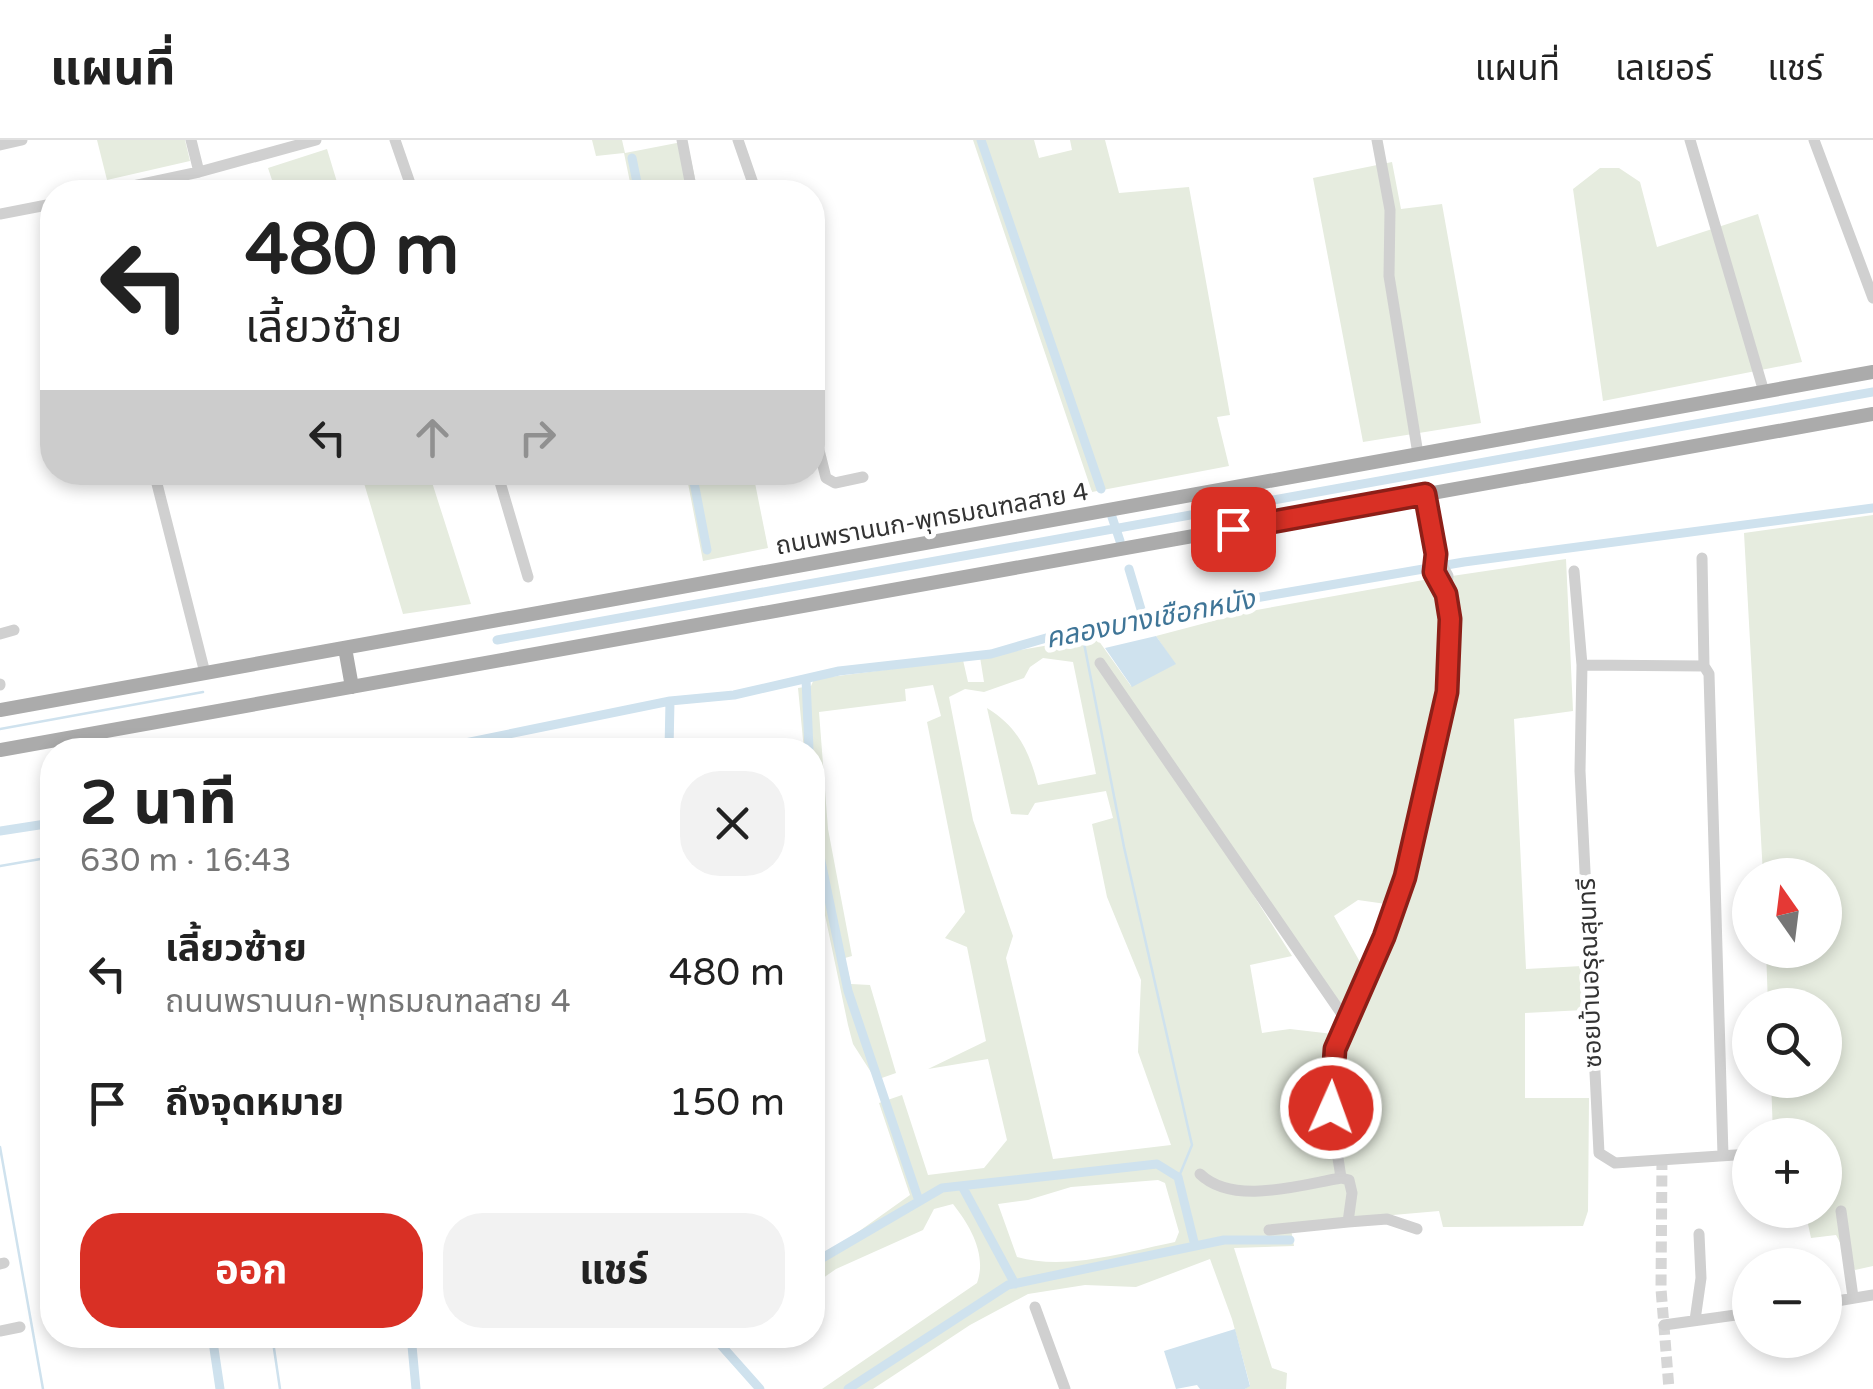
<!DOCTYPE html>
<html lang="th">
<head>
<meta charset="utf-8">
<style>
	:root { --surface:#fff; --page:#f2f2f2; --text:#222; --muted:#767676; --line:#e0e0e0; --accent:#d93025 }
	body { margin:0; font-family:"Varela Round","Noto Sans Thai",sans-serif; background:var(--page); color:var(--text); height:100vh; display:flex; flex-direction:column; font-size:38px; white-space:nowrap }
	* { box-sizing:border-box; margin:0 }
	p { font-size:32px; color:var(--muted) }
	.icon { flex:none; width:55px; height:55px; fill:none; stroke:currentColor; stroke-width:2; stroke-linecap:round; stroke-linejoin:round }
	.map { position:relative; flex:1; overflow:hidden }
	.side { position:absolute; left:40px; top:598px; width:785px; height:610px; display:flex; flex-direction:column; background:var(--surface); border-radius:40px; box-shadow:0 5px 15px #0003 }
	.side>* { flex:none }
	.hud { position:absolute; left:40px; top:40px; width:785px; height:305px; border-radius:40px; box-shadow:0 5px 15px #0003; background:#fff; color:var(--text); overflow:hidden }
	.needle { width:65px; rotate:346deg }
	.tools { position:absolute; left:1732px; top:718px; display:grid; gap:20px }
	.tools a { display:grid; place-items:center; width:110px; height:110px; border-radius:50%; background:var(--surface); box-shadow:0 5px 15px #0003; font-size:50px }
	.pin { position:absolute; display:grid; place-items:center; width:85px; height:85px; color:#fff; margin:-42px; border-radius:20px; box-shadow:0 5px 15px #0006 }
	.me { position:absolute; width:110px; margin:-55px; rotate:2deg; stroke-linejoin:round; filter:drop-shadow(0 0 8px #0008) }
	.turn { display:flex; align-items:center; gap:35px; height:210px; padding:0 40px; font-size:45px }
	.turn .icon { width:130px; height:130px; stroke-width:2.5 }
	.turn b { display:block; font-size:70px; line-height:85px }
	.lanes { display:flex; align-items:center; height:95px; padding:0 40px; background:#0003; justify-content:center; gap:50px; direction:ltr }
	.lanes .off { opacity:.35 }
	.round { display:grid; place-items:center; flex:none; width:105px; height:105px; border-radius:40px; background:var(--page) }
	.head { display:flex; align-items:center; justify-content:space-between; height:170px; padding:0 40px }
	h1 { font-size:60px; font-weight:700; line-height:75px }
	.cta { display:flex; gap:20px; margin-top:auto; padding:20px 40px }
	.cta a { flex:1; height:115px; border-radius:40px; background:var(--accent); color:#fff; font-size:40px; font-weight:700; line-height:115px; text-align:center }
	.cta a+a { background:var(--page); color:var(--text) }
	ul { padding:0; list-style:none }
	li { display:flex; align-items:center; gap:30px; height:130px; padding:0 40px }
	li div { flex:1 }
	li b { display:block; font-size:38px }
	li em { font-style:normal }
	header { display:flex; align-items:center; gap:60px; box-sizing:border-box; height:140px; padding:0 50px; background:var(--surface); border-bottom:2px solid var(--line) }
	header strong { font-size:48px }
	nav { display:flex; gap:55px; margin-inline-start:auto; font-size:35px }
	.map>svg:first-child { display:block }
	.green { fill:#e6ecdf; fill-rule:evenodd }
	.water { fill:#cfe2ee }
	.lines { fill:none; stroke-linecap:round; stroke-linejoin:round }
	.stream { stroke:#cfe2ee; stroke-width:2.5 }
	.canal { stroke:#cfe2ee; stroke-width:9 }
	.minor-tunnel { stroke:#d6d6d6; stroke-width:11; stroke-dasharray:11 5.5; stroke-linecap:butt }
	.minor { stroke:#d0d0d0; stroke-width:11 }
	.major { stroke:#ababab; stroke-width:14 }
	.route-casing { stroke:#8d1f18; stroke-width:25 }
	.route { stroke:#d93025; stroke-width:18 }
	.labels { text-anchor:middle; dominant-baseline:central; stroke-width:10; stroke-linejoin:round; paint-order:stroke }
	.street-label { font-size:25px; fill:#333; stroke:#fff }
	.water-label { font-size:28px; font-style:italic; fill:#3f7597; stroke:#fff }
</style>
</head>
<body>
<header>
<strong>แผนที่</strong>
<nav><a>แผนที่</a><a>เลเยอร์</a><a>แชร์</a></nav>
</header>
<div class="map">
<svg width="1873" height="1249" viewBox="0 0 1873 1249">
	<rect width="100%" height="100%" fill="#fff"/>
	<!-- green -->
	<path class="green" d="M97 0H185L190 21 107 40Z
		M592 0H622L625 13 687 1 698 52H632L624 13 596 16Z
		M973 0H1034L1039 18 1072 10 1070 0H1105L1119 53 1189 47 1230 275 1217 277 1229 326 1092 352Z
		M327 9 340 52H276L268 28Z
		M1392 22 1401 69 1442 64 1481 283 1363 302 1313 38Z
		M1600 28H1619L1640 42 1657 107 1758 74 1802 222 1603 261 1573 49Z
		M361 333H429L471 464 403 474Z
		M686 333H753L768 408 703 421Z
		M1873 375V1126L1855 1130 1836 1095 1811 1098 1805 1070H1825V995H1773L1771 940H1825V865H1768L1766 810H1825V735H1763L1744 393Z
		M1566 419 1573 571 1514 579 1526 829 1582 826 1584 870 1525 873V958H1589L1588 1071 1583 1086 1443 1087 1439 1071 1290 1084 1294 1106 1234 1108 1272 1228 1287 1233 1286 1249H1245L1250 1245 1232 1179 1210 1119 1136 1147 1085 1145 1028 1154 970 1185 873 1249H822L977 1143C987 1115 971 1087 953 1064L934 1069 923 1090 836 1129 813 1145V1124L910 1055 879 963 902 955 928 1035 984 1028 1007 1000 988 919 928 929 986 901 967 807 945 798 965 772 927 582 941 576 933 545 905 549 906 561 819 572 828 689 852 816 845 818 851 844 870 845 896 933 876 940 853 904 848 885 813 718 812 610H804L798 548 811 546 814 539 963 520 968 542H984L980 517 1096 497 1131 546 1175 524 1156 496 1251 471 1429 439C1477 502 1407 693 1386 764L1358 760 1334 776 1360 822 1350 858 1421 702 1449 571 1458 494 1452 436ZM1043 518 1073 522 1096 634 1038 645C1029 611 1018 587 987 568L1011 674 1028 675 1035 663 1106 651 1113 678 1092 684 1107 757 1141 840 1138 912 1171 1005 1053 1019 1006 818 1013 796 973 680 949 557 965 549 984 552 1024 538 1030 527ZM1252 753 1345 869 1333 894 1290 889 1262 893 1250 825 1292 816ZM1158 1040 1165 1043 1179 1092 1175 1102C1126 1112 1066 1131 1017 1117L998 1064 1028 1060 1071 1047Z"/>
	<!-- water -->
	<path class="water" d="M1156 496 1176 524 1132 547 1105 508Z
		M1235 1189 1250 1246 1245 1249H1200L1197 1245 1176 1249 1164 1211Z"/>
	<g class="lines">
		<!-- stream -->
		<path class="stream" d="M1081 488 1124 707 1192 1005 1178 1039
			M0 589 203 552
			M0 726 52 717
			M0 1007 43 1249
			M272 1195 280 1249"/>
		<!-- canal -->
		<path class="canal" d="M981 0 1101 349
			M632 18 639 52
			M692 332 707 410
			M1112 377 1120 401
			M1129 429 1143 476
			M497 500 1873 252
			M806 539 809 610
			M431 610 670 561 734 555 839 531 991 514 1081 488 1464 422 1873 368
			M669 610 670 561
			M812 678 848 851 919 1061
			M0 691 52 683
			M962 1046 1015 1144
			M812 1124 942 1048 1157 1024 1178 1037 1195 1106
			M212 1195 220 1249
			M411 1195 416 1249
			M712 1195 760 1249
			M848 1249 1008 1145 1224 1100H1290"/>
		<!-- minor-tunnel -->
		<path class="minor-tunnel" d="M1662 1019 1661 1149 1669 1249"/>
		<!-- minor -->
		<path class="minor" d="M191 0 199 32
			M395 0 413 52
			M682 0 692 52
			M738 0 756 52
			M1377 0 1390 70 1389 136 1418 314
			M1690 0 1764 252
			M1814 0 1873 158
			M0 5 22 0
			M105 52 199 32 316 0
			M0 74 52 64
			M812 282 826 338 835 343 863 337
			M154 332 205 533
			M497 332 528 437
			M1425 354 1436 414 1448 436 1446 453 1434 431 1436 414
			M1702 418 1704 526
			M1574 431 1582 525 1580 631 1599 1013 1615 1023 1750 1014
			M0 494 14 490
			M1100 523 1346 880
			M1582 525 1704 526 1709 534 1723 1015
			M0 544V545
			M1200 1034C1233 1066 1300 1045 1341 1038
			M1841 1071 1853 1157
			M1348 1082 1387 1079 1417 1089
			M1269 1090 1348 1082 1352 1053 1349 1040 1341 1038C1336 1001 1326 961 1332 924 1339 879 1368 839 1384 797 1422 699 1460 558 1446 453
			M0 1124 4 1123
			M1825 1163 1873 1155
			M1035 1167 1065 1249
			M1695 1180 1701 1138 1699 1094
			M1664 1185 1750 1173
			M0 1191 20 1187"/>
		<!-- major -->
		<path class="major" d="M345 508 352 547
			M0 570 1873 232
			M0 610 1873 274"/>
	</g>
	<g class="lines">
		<defs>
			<path id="route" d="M1233 389 1425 354 1436 414 1434 432 1446 454 1450 479 1447 552 1405 737 1384 797 1335 909 1331 968"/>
		</defs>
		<!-- route casing -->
		<use href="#route" class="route-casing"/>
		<!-- route -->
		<use href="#route" class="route"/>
	</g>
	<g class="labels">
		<!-- street labels -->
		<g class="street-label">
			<text transform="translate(932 379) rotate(-10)">ถนนพรานนก-พุทธมณฑลสาย 4</text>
			<text transform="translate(1590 833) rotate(-92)">ซอยบ้านอรุณสุนทรี</text>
		</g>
		<!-- water labels -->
		<g class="water-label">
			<text transform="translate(1150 479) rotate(-11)">คลองบางเชือกหนัง</text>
		</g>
	</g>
</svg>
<div class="tools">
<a><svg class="needle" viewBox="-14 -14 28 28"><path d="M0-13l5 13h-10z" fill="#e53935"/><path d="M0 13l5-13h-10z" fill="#767676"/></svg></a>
<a><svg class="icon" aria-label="search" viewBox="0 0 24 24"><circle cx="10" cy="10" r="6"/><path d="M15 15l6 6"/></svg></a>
<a>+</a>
<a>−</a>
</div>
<div class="pin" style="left:1233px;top:389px;background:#d93025"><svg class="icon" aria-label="arrive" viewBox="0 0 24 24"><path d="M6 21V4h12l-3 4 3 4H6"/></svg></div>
<svg class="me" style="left:1331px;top:968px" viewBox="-20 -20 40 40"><circle r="17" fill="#d93025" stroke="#fff" stroke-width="3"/><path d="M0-11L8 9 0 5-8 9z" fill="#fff"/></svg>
<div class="hud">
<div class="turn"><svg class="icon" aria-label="left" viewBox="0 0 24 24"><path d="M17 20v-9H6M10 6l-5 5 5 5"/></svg><div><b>480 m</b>เลี้ยวซ้าย</div></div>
<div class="lanes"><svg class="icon" aria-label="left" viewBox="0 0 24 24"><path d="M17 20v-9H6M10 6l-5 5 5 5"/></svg><svg class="icon off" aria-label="ahead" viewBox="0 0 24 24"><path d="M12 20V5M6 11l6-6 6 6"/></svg><svg class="icon off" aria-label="right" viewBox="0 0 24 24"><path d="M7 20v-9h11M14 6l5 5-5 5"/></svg></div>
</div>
<section class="side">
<div class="head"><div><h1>2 นาที</h1><p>630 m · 16:43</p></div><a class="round"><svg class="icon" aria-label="close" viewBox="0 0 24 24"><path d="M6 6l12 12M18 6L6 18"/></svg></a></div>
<ul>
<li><svg class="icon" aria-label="left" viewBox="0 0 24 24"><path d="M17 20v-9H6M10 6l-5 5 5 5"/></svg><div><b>เลี้ยวซ้าย</b><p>ถนนพรานนก-พุทธมณฑลสาย 4</p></div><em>480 m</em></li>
<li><svg class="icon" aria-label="arrive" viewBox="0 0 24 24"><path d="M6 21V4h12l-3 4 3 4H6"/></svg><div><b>ถึงจุดหมาย</b></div><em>150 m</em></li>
</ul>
<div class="cta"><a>ออก</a><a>แชร์</a></div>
</section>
</div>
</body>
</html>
